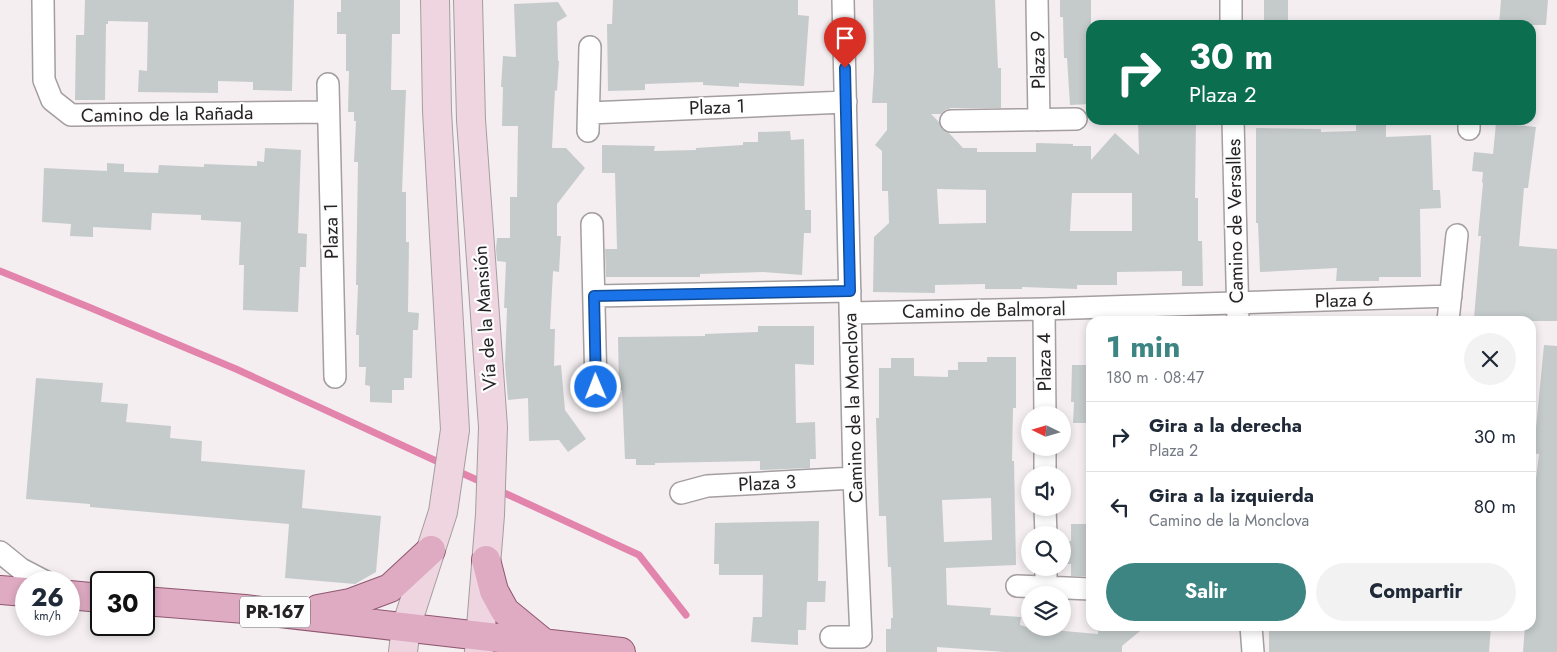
<!DOCTYPE html>
<html lang="es">
<head>
<meta charset="utf-8">
<style>
	:root { --surface:#fff; --page:#f2f2f3; --text:#1f2937; --muted:#747a83; --line:#e0e1e3; --accent:#3d8583 }
	body { margin:0; font-family:Jost,sans-serif; background:var(--page); color:var(--text); height:100vh; display:flex; flex-direction:column; font-size:19px; white-space:nowrap }
	* { box-sizing:border-box; margin:0 }
	p { font-size:16px; color:var(--muted) }
	.icon { flex:none; width:28px; height:28px; fill:none; stroke:currentColor; stroke-width:2; stroke-linecap:round; stroke-linejoin:round }
	.map { position:relative; flex:1; overflow:hidden }
	.drawer { position:absolute; left:1086px; top:316px; width:450px; height:315px; display:flex; flex-direction:column; background:var(--surface); border-radius:15px; box-shadow:0 2px 8px #0003 }
	.drawer>* { flex:none }
	.guide { position:absolute; left:1086px; top:20px; width:450px; height:105px; border-radius:15px; box-shadow:0 2px 8px #0003; background:#0b6e4f; color:#fff; overflow:hidden }
	.needle { width:32px; rotate:275deg }
	.controls { position:absolute; left:1021px; top:406px; display:grid; gap:10px }
	.controls a { display:grid; place-items:center; width:50px; height:50px; border-radius:50%; background:var(--surface); box-shadow:0 2px 8px #0003; font-size:25px }
	.speed { position:absolute; left:15px; top:571px; display:flex; gap:10px; font-size:25px; font-weight:700; text-align:center }
	.speed>* { display:grid; place-content:center; width:65px; height:65px; border-radius:50%; background:var(--surface); box-shadow:0 2px 8px #0003; line-height:1 }
	.speed small { font-size:12px; font-weight:400 }
	.speed .limit { border:2px solid #111; border-radius:8px; background:#fff; color:#111 }
	.pin { position:absolute; display:grid; place-items:center; width:42px; height:42px; color:#fff; margin:-51px -21px; border-radius:50% 50% 50% 0; rotate:-45deg; box-shadow:0 0 5px #0007 }
	.pin .icon { rotate:45deg }
	.me { position:absolute; width:55px; margin:-28px; rotate:359deg; stroke-linejoin:round; filter:drop-shadow(0 0 4px #0008) }
	.turn { display:flex; align-items:center; gap:18px; height:105px; padding:0 20px; font-size:22px }
	.turn .icon { width:65px; height:65px; stroke-width:2.5 }
	.turn b { display:block; font-size:35px; line-height:42px }
	.round { display:grid; place-items:center; flex:none; width:52px; height:52px; border-radius:26px; background:var(--page) }
	.summary { display:flex; align-items:center; justify-content:space-between; height:85px; padding:0 20px }
	h1 { font-size:30px; font-weight:700; line-height:38px; color:var(--accent) }
	.primary-button { display:flex; gap:10px; margin-top:auto; padding:10px 20px }
	.primary-button a { flex:1; height:58px; border-radius:30px; background:var(--accent); color:#fff; font-size:20px; font-weight:700; line-height:58px; text-align:center }
	.primary-button a+a { background:var(--page); color:var(--text) }
	ul { padding:0; list-style:none }
	li { display:flex; align-items:center; gap:15px; height:70px; padding:0 20px; border-top:1px solid var(--line) }
	li div { flex:1 }
	li b { display:block; font-size:19px }
	li em { font-style:normal }
	.map>svg:first-child { display:block }
	.lines { fill:none; stroke-linecap:round; stroke-linejoin:round }
	.stream { stroke:#e384ad; stroke-width:7 }
	.building { fill:#c5cbcb; fill-rule:evenodd }
	.street-casing { stroke:#a49ea0; stroke-width:24 }
	.secondary-casing { stroke:#a49ea0; stroke-width:30 }
	.primary-casing { stroke:#905770; stroke-width:30 }
	.street { stroke:#fff; stroke-width:21 }
	.secondary { stroke:#efd5e0; stroke-width:28 }
	.primary { stroke:#dfabc2; stroke-width:28 }
	.route-casing { stroke:#114b97; stroke-width:12 }
	.route { stroke:#1a73e8; stroke-width:9 }
	.labels { text-anchor:middle; dominant-baseline:central; stroke-width:4.5; stroke-linejoin:round; paint-order:stroke }
	.shield { fill:#fefdfe; stroke:#666465; stroke-width:1 }
	.shield-label { font-size:18px; font-weight:bold; fill:#252324 }
	.street-label { font-size:19px; fill:#252324; stroke:#fefdfe }
</style>
</head>
<body>
<div class="map">
<svg width="1557" height="652" viewBox="0 0 1557 652">
	<rect width="100%" height="100%" fill="#f4eef0"/>
	<g class="lines">
		<!-- stream -->
		<path class="stream" d="M0 271 91 308 236 369 445 465
			M455 470 486 484
			M498 490 639 555 686 615"/>
	</g>
	<!-- building -->
	<path class="building" d="M85 0H294L292 91 253 90V82L218 81V93L138 92 139 70 147 71 148 22 108 21V24H106L105 100H75L76 35H84Z
		M341 0H400V34H392L391 90H406L402 192H406V242H409L408 312 419 313 418 330H413L412 378H404V390H392V403L370 402V386L365 385 366 367H359V335H356L358 285H356L358 162H354L356 121H354V112H348L349 71H346V34H337V12H341Z
		M613 0H798V15L809 16 804 86 739 83V87L703 85V82L645 84V90L608 91 607 24H612Z
		M873 0H995L998 68H1001V108H951L945 110 941 114H931L939 122 941 128 949 133 963 148H977V152H1036V143L1073 144V146H1091V160L1115 133 1139 155 1138 120H1196L1195 198H1198V241H1202L1203 286H1182V271L1117 272V285H1077V289L1022 287V289H985V284L935 285V293L873 292 874 237 889 223 888 191H882V151L875 145 887 130V103H872L874 71ZM937 189 986 190V223L939 224ZM1072 193H1132V231H1070Z
		M1060 0H1091V104L1070 105 1067 58H1064L1063 17H1060Z
		M1264 0H1288V25H1264Z
		M1501 0H1548L1546 25H1499Z
		M558 2 567 16 557 22 558 61H559L557 91 555 90 552 148H566L585 168 557 204V236H561L559 272 553 271 550 329H555L554 366 561 365 565 410 586 439 568 452 559 440 529 441 528 398 508 400 505 365 507 308H504L506 262 497 261 496 249 497 238H510V197H517L518 126H502L503 87H501L503 56 516 57 514 4Z
		M1356 120H1386V137L1431 135 1433 190H1440L1441 208 1420 209 1421 277H1379V281H1336L1337 268 1260 272 1258 223H1256V128L1321 129V132L1356 131Z
		M1496 123 1536 127 1528 188H1524L1519 246 1557 249V321H1509L1474 318 1481 236H1478L1483 183 1482 182 1483 172 1472 171 1474 152 1493 154Z
		M790 131 791 140 804 139 805 210H811V233H804L802 275 763 272 700 274V277H606L605 249H617L615 173H602V145L655 146 654 151 696 150V148L743 145V142H758V132Z
		M265 148 301 150 298 233 307 234 306 267H300L298 312 243 310 244 265H239L241 222 201 220V215L152 213 151 230 93 227V237L70 236 71 224 42 222 44 168 107 171V163L124 164V172L158 173 159 165 204 167V164L257 166V161L264 162Z
		M758 326H814V365L795 364 796 423 815 422 816 459H810V468L760 470V461L655 463V465H636V459H625L622 390H619L618 337 705 336V334L758 332Z
		M1544 345 1557 346V652H1523L1525 626H1531V520L1539 454 1531 453V428H1536Z
		M987 357H1016V408H1013L1012 461H1014L1016 565 946 568 947 605 991 608 990 615 1021 617 1020 625 1030 628 1098 634V628L1110 629 1113 626H1146L1122 646V652H1005L937 647V652H886V629H891V618H893L891 567H888L886 516H879L876 418H879V368H891V358H914V376L948 377V370H958V362H987ZM991 498 992 540 944 542 942 500Z
		M1072 365H1091V423H1073L1074 402H1071Z
		M36 378 103 383 101 402 128 404 126 422 171 426 170 438 202 441 201 461 305 470 302 508 381 516 376 572 355 584 285 578 289 524 90 507V504L26 499Z
		M819 521 818 581H826L825 602H807L806 630H798V645L751 642 753 617H762L763 575H719V564H714L715 523Z
		M1071 524H1091V576H1071V564H1066V541H1071Z
		M1269 626H1491L1489 652H1269Z"/>
	<g class="lines">
		<defs>
			<path id="street" d="M43 0 44 80 52 100 71 115 328 112
				M1037 0 1039 120
				M1231 0V25
				M328 84 335 377
				M589 113 846 102
				M1233 120 1238 321
				M951 121 1076 119
				M1469 129V120
				M588 131 590 47
				M592 224 596 387
				M594 296 850 291
				M1044 309 1045 415
				M850 313 1044 309 1451 296
				M1448 321 1457 235
				M1045 448V475
				M681 493 707 486 854 478
				M1045 508 1046 535
				M0 552 21 569 46 582
				M1046 568V587
				M1017 586 1091 589
				M1251 626 1253 652
				M831 637H861L854 478 843 0"/>
			<path id="secondary" d="M468 0 471 120 493 427 490 515 479 652
				M403 652 406 627 443 512 455 430 437 111 435 0"/>
			<path id="primary" d="M486 560 494 591 505 611 544 643
				M0 590 26 592
				M69 595 101 598
				M144 601 245 609 621 652
				M318 609 350 603 390 588 431 550"/>
		</defs>
		<!-- street casing -->
		<use href="#street" class="street-casing"/>
		<!-- secondary casing -->
		<use href="#secondary" class="secondary-casing"/>
		<!-- primary casing -->
		<use href="#primary" class="primary-casing"/>
		<!-- street -->
		<use href="#street" class="street"/>
		<!-- secondary -->
		<use href="#secondary" class="secondary"/>
		<!-- primary -->
		<use href="#primary" class="primary"/>
	</g>
	<g class="lines">
		<defs>
			<path id="route" d="M596 387 594 296 850 291 845 68"/>
		</defs>
		<!-- route casing -->
		<use href="#route" class="route-casing"/>
		<!-- route -->
		<use href="#route" class="route"/>
	</g>
	<g class="labels">
		<!-- shield labels -->
		<rect class="shield" x="240" y="596.5" width="70" height="31" rx="4"/>
		<g class="shield-label">
			<text x="275" y="612">PR-167</text>
		</g>
		<!-- street labels -->
		<g class="street-label">
			<text transform="translate(1038 60) rotate(-91)">Plaza 9</text>
			<text transform="translate(717 107) rotate(-2)">Plaza 1</text>
			<text transform="translate(167 114) rotate(-1)">Camino de la Rañada</text>
			<text transform="translate(1235 221) rotate(-91)">Camino de Versalles</text>
			<text transform="translate(331 231) rotate(-91)">Plaza 1</text>
			<text transform="translate(1344 300) rotate(-2)">Plaza 6</text>
			<text transform="translate(984 310) rotate(-1)">Camino de Balmoral</text>
			<text transform="translate(485 318) rotate(-94)">Vía de la Mansión</text>
			<text transform="translate(1044 362) rotate(-91)">Plaza 4</text>
			<text transform="translate(853 408) rotate(-92)">Camino de la Monclova</text>
			<text transform="translate(767 483) rotate(-3)">Plaza 3</text>
		</g>
	</g>
</svg>
<div class="controls">
<a><svg class="needle" viewBox="-14 -14 28 28"><path d="M0-13l5 13h-10z" fill="#e53935"/><path d="M0 13l5-13h-10z" fill="#747a83"/></svg></a>
<a><svg class="icon" aria-label="sound" viewBox="0 0 24 24"><path d="M4 9h4l5-4v14l-5-4H4zM17 9q2 3 0 6"/></svg></a>
<a><svg class="icon" aria-label="search" viewBox="0 0 24 24"><circle cx="10" cy="10" r="6"/><path d="M15 15l6 6"/></svg></a>
<a><svg class="icon" aria-label="layers" viewBox="0 0 24 24"><path d="M12 4l9 5-9 5-9-5zM3 14l9 5 9-5"/></svg></a>
</div>
<div class="speed"><div>26<small>km/h</small></div><div class="limit">30</div></div>
<div class="pin" style="left:845px;top:68px;background:#d93025"><svg class="icon" aria-label="arrive" viewBox="0 0 24 24"><path d="M6 21V4h12l-3 4 3 4H6"/></svg></div>
<svg class="me" style="left:596px;top:387px" viewBox="-20 -20 40 40"><circle r="17" fill="#1a73e8" stroke="#fff" stroke-width="3"/><path d="M0-11L8 9 0 5-8 9z" fill="#fff"/></svg>
<div class="guide">
<div class="turn"><svg class="icon" aria-label="right" viewBox="0 0 24 24"><path d="M7 20v-9h11M14 6l5 5-5 5"/></svg><div><b>30 m</b>Plaza 2</div></div>
</div>
<section class="drawer">
<div class="summary"><div><h1>1 min</h1><p>180 m · 08:47</p></div><a class="round"><svg class="icon" aria-label="close" viewBox="0 0 24 24"><path d="M6 6l12 12M18 6L6 18"/></svg></a></div>
<ul>
<li><svg class="icon" aria-label="right" viewBox="0 0 24 24"><path d="M7 20v-9h11M14 6l5 5-5 5"/></svg><div><b>Gira a la derecha</b><p>Plaza 2</p></div><em>30 m</em></li>
<li><svg class="icon" aria-label="left" viewBox="0 0 24 24"><path d="M17 20v-9H6M10 6l-5 5 5 5"/></svg><div><b>Gira a la izquierda</b><p>Camino de la Monclova</p></div><em>80 m</em></li>
</ul>
<div class="primary-button"><a>Salir</a><a>Compartir</a></div>
</section>
</div>
</body>
</html>
